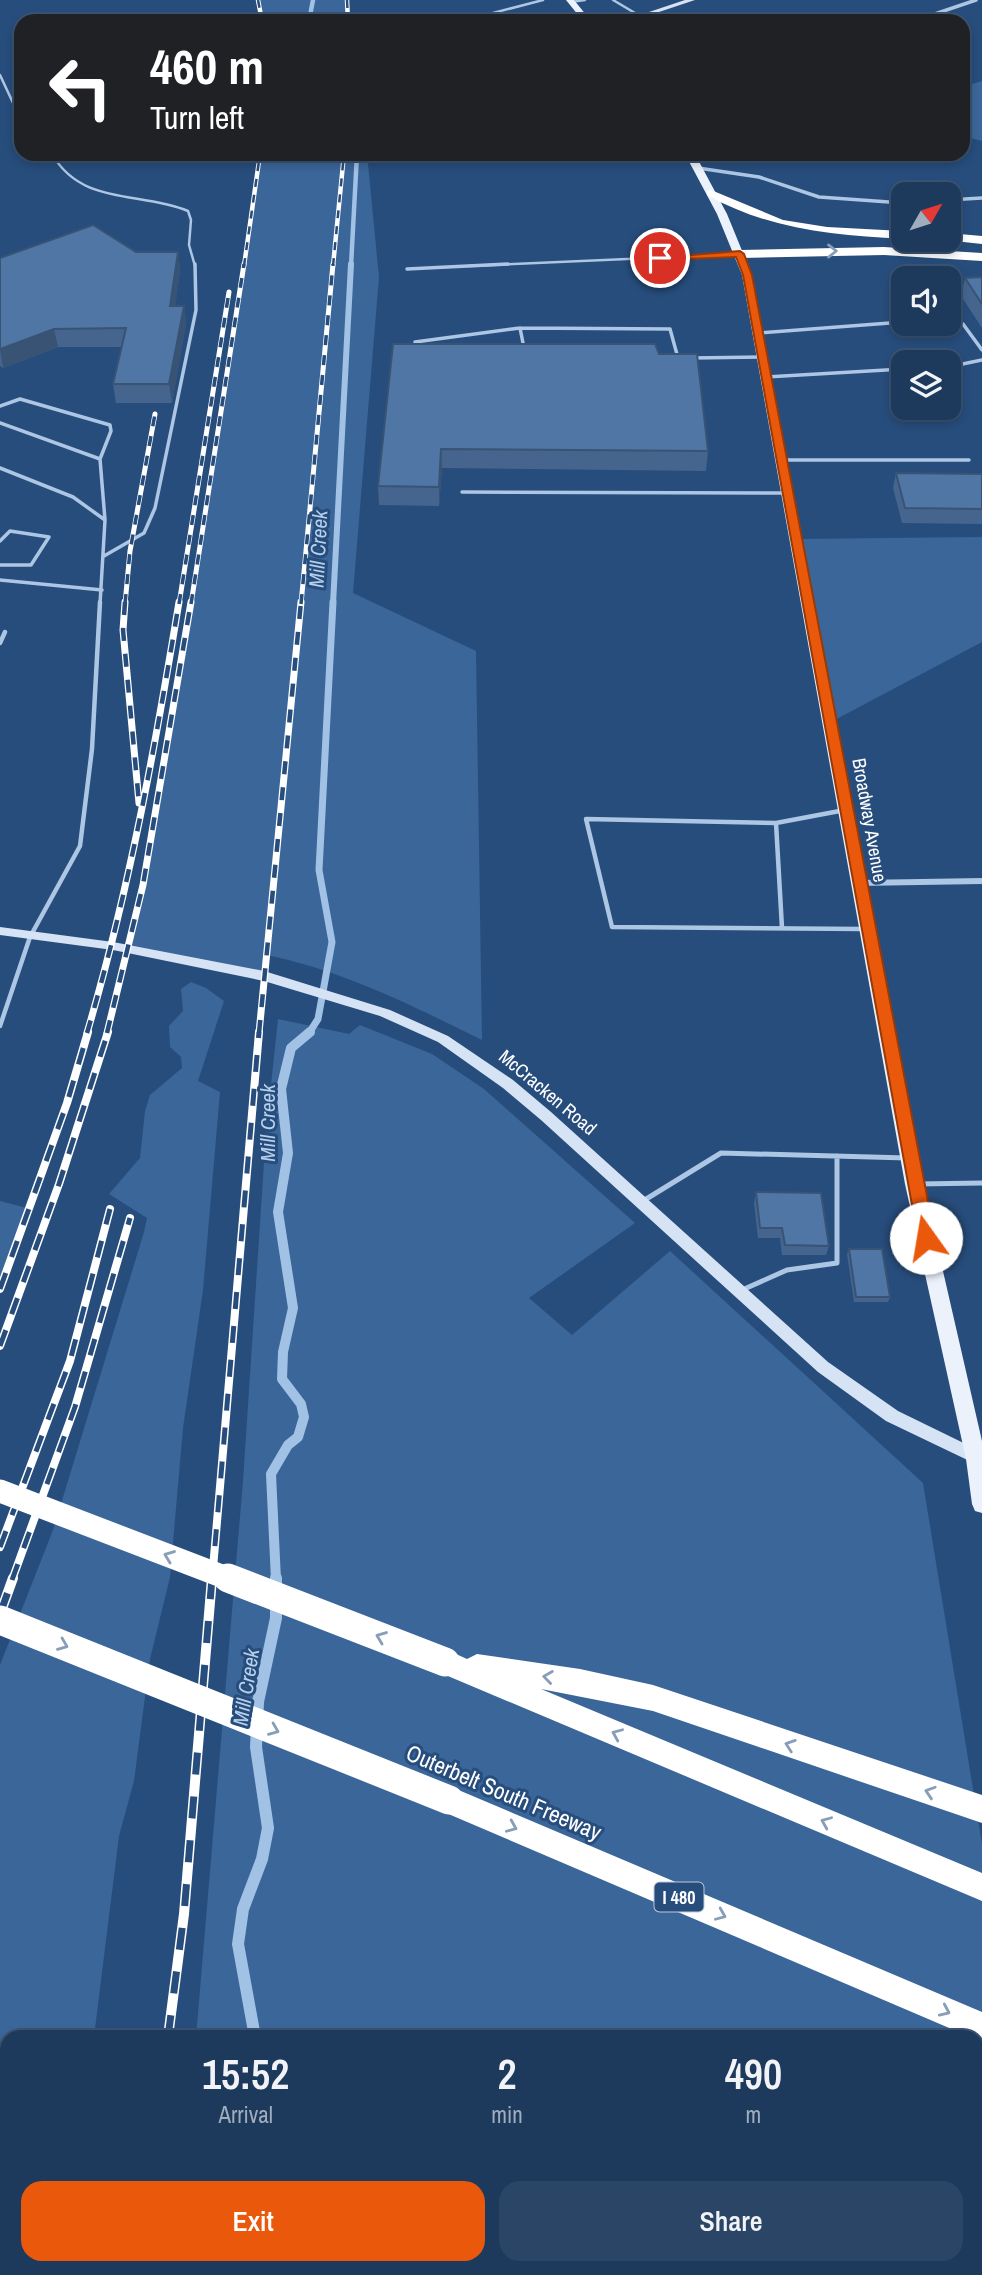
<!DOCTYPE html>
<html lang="en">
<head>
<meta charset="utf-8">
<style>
	:root { --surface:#1d3a5d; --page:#2a4566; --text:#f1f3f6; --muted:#a0adbc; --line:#3b5472; --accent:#ea580c }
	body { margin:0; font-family:"Archivo Narrow",sans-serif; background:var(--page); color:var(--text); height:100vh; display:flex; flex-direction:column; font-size:26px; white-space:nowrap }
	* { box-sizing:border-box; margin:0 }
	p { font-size:23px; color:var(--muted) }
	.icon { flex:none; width:38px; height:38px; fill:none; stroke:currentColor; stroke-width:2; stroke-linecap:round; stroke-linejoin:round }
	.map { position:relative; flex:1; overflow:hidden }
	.details { position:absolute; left:0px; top:2030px; width:984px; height:245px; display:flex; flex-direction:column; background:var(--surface); border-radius:21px 21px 0 0; box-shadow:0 4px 10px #0003,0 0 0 2px var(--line) }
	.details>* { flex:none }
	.hud { position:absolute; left:14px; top:14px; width:956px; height:147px; border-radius:21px; box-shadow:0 4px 10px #0003,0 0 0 2px var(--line); background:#202124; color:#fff; overflow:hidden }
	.needle { width:46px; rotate:51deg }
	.fabs { position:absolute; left:891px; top:182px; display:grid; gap:14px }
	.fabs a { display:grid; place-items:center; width:70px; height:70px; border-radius:14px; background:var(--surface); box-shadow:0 4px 10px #0003,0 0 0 2px var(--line); font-size:35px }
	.pin { position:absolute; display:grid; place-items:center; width:60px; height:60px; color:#fff; margin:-30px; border:4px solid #fff; border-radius:50%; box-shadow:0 2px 7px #0007 }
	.me { position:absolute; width:77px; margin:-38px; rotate:347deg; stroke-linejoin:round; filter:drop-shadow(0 0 5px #0008) }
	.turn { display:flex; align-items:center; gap:24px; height:147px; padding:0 21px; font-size:32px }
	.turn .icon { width:91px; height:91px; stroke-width:2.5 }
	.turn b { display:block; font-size:49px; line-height:60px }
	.eta { display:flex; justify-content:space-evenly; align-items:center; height:119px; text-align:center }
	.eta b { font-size:42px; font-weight:600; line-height:49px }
	.button { display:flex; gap:14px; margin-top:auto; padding:14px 21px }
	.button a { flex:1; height:80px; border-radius:21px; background:var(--accent); color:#fff; font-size:28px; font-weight:600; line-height:80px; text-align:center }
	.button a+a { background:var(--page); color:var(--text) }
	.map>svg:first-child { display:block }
	.green { fill:#3b6699 }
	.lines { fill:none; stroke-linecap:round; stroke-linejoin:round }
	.stream-far4 { stroke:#a1c1e5; stroke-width:4.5 }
	.stream-far3 { stroke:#a1c1e5; stroke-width:6 }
	.stream-far2 { stroke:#a1c1e5; stroke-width:7 }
	.stream-far1 { stroke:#a1c1e5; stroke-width:10 }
	.stream { stroke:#a1c1e5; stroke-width:12 }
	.lane-far3 { stroke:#acc6e4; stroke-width:2.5 }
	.lane-far2 { stroke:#acc6e4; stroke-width:3.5 }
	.lane-far1 { stroke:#acc6e4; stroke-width:4.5 }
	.lane { stroke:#acc6e4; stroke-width:5 }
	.street-far1 { stroke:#acc6e4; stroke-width:3.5 }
	.street { stroke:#acc6e4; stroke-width:6 }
	.secondary { fill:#d5e3f4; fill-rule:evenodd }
	.primary { fill:#ecf2fc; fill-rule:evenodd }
	.highway { fill:#fff; fill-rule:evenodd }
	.rail-far4-casing { stroke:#fff; stroke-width:4.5 }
	.rail-far3-casing { stroke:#fff; stroke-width:5 }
	.rail-far2-casing { stroke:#fff; stroke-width:7 }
	.rail-far1-casing { stroke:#fff; stroke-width:8 }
	.rail-casing { stroke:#fff; stroke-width:10 }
	.rail-far4 { stroke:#274d7c; stroke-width:2.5; stroke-dasharray:8; stroke-linecap:butt }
	.rail-far3 { stroke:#274d7c; stroke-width:3.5; stroke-dasharray:10; stroke-linecap:butt }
	.rail-far2 { stroke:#274d7c; stroke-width:4.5; stroke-dasharray:13; stroke-linecap:butt }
	.rail-far1 { stroke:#274d7c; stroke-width:5; stroke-dasharray:17; stroke-linecap:butt }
	.rail { stroke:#274d7c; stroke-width:7; stroke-dasharray:22; stroke-linecap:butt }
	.highway-bridge-far1 { stroke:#fff; stroke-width:23 }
	.highway-bridge { stroke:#fff; stroke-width:29 }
	.wall { fill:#45658e }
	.shaded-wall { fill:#385374 }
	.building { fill:#5076a5; stroke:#385374; stroke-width:2 }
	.oneway { stroke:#889db7 }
	.route { fill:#ea580c; stroke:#983908; stroke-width:2 }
	.labels { text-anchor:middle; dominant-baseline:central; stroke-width:6; stroke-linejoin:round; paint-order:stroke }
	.shield { fill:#274d7c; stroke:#becad8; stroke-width:2 }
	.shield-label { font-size:18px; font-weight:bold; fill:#fff }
	.street-label { font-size:19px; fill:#fff; stroke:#274d7c }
	.water-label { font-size:21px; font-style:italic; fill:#b7d0ec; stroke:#274d7c }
	.near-street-label { font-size:23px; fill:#fff; stroke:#274d7c }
</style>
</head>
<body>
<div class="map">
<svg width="982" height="2275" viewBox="0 0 982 2275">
	<rect width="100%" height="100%" fill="#274d7c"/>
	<!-- green -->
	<path class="green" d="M258 0H347L349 21H262Z
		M982 81V141L963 136 962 87Z
		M260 154H367L379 277 353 593 476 651 482 1040C413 1006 342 970 266 955L264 976 128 949 162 786Z
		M982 537V642L829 723 796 539Z
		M191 982 206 988 224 1001 198 1081 220 1092 203 1290 183 1428 170 1577 150 1659 134 1781 119 1836 94 2037H7V2268H91L90 2275H0V1665L53 1530 144 1232 147 1218 109 1194 140 1158 145 1111 150 1095 182 1068 181 1057 170 1047 169 1026 183 1011 181 989Z
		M278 1019 349 1034 360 1025 432 1054 484 1089 635 1223 529 1298 572 1335 670 1251 923 1483 982 1844V2275L953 2268H976V2037H196L243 1481 266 1132Z
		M0 1201 31 1209 0 1289Z
		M174 2268H892L888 2275H173Z"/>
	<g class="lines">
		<!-- stream-far4 -->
		<path class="stream-far4" d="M309 21 313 0
			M351 266 357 154"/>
		<!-- stream-far3 -->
		<path class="stream-far3" d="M333 604 351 264"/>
		<!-- stream-far2 -->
		<path class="stream-far2" d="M309 1033 318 1019 332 942 319 870 333 602"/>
		<!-- stream-far1 -->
		<path class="stream-far1" d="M276 1580 271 1474 288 1445 298 1437 304 1417 301 1404 282 1379 283 1352 293 1308 278 1212 288 1153 281 1089 291 1048 310 1032"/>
		<!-- stream -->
		<path class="stream" d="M255 2037 238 1944 243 1909 262 1859 268 1828 256 1747 258 1702 276 1618V1578
			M245 2268V2275"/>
		<!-- lane-far3 -->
		<path class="lane-far3" d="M613 0 640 16
			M571 2 585 0
			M493 13 543 0
			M0 75 21 120
			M52 154C82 206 139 191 188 211L191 220 189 245 195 266
			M461 154 465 160 477 161 666 154
			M469 266 740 254"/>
		<!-- lane-far2 -->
		<path class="lane-far2" d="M407 269 508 264
			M948 320 963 324 982 350
			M520 328 524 348
			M758 333 903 322
			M415 342 520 328 670 329 678 358
			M692 358 762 357
			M948 367 982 360
			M766 377 903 369
			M0 406 20 399 110 425 111 431 100 459
			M0 423 100 459 105 520
			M781 460H969
			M0 468 73 497 105 520 100 604
			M462 492 787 493
			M0 541 10 531 49 537 31 565H0
			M104 556 144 533 155 508 196 310 195 264
			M0 580 102 590"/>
		<!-- lane-far1 -->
		<path class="lane-far1" d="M0 643 5 632
			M845 810 776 823 586 819 612 927 863 929
			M776 823 782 928
			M0 1026 30 937 80 846 92 749 100 602"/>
		<!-- lane -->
		<path class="lane" d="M917 1184 982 1183
			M643 1201 721 1153 907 1158
			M742 1290 787 1270 837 1263V1156"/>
		<!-- street-far1 -->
		<path class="street-far1" d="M914 21 976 0
			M698 168 759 177 819 197 903 203
			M948 200 982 198"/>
		<!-- street -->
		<path class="street" d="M858 883 982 881"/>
		<!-- secondary -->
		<path class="secondary" d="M685 0H695L632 21H622Z
			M0 927 113 942 264 971 390 1010 448 1036 513 1080 551 1112 828 1362 898 1411 982 1452V1467L886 1421 818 1372 541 1120 503 1088 438 1042 380 1016 264 981 113 950 0 935Z"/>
		<!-- primary -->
		<path class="primary" d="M566 0H574L591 21H583Z
			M685 154H695L727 214 752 275 923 1184 982 1441V1513L975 1511 972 1504 966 1459 905 1184 742 275 717 214Z"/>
		<!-- highway -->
		<path class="highway" d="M711 190 783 220 827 227 903 231V239C833 235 770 230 707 195V191Z
			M948 233 982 236V244L945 240H948Z
			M884 247 982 253V261L884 255 740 258 734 254 740 250Z
			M445 1649 467 1659 477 1654 580 1669 653 1685 982 1795V1823L653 1711 541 1689 982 1873V1901L436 1671 432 1662 436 1653Z
			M449 1786 982 2012V2042L439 1810 435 1800 439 1790Z"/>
		<defs>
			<path id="rail-far4" d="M258 0 262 21
				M347 0 348 21
				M244 266 260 154
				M333 266 344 154"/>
			<path id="rail-far3" d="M125 604 130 551 155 414
				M179 604 229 292
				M191 604 244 264
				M301 604 333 264"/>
			<path id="rail-far2" d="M125 602 123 630 139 803
				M87 1033C129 891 155 748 179 602
				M107 1033 143 885 191 602
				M259 1033 301 602"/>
			<path id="rail-far1" d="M0 1289 67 1103 88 1032
				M0 1346 59 1184 108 1032
				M0 1547 70 1361 110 1209
				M12 1580 75 1407 130 1218
				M212 1580 259 1032"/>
			<path id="rail" d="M0 1614 13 1578
				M168 2037 184 1914 212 1578
				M139 2275 140 2268"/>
		</defs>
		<!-- rail-far4 casing -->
		<use href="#rail-far4" class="rail-far4-casing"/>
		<!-- rail-far3 casing -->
		<use href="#rail-far3" class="rail-far3-casing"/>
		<!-- rail-far2 casing -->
		<use href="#rail-far2" class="rail-far2-casing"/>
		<!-- rail-far1 casing -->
		<use href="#rail-far1" class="rail-far1-casing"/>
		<!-- rail casing -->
		<use href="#rail" class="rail-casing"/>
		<!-- rail-far4 -->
		<use href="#rail-far4" class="rail-far4"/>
		<!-- rail-far3 -->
		<use href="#rail-far3" class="rail-far3"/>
		<!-- rail-far2 -->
		<use href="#rail-far2" class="rail-far2"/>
		<!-- rail-far1 -->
		<use href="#rail-far1" class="rail-far1"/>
		<!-- rail -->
		<use href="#rail" class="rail"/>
		<!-- highway-bridge-far1 -->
		<path class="highway-bridge-far1" d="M0 1491 232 1580"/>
		<!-- highway-bridge -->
		<path class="highway-bridge" d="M228 1578 445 1662
			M0 1620 449 1800"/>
	</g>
	<!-- wall -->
	<path class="wall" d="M136 252H178L180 270 175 306H184L186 324 172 403H116L113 384 122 347H58L3 368 0 366V258Z
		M982 277V328L961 296 965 278Z
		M393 344 659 354 708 451 706 471 442 468 439 506 379 505 378 486Z
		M896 473 982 474V524L902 523 893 488Z
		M756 1192 829 1246 826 1255H782L780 1238H758L754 1203Z
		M849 1249 890 1297 888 1302H854L847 1254Z"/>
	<!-- shaded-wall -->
	<path class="shaded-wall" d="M178 252 180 270 173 325 170 306Z
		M184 306 186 324 172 403 169 384Z
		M54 329 58 347 3 368 0 349Z
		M441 449 442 468 439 506V487Z"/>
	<!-- building -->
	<path class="building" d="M93 225 136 252H178L170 306H184L169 384H113L126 328 54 329 0 349V258Z
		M982 277V304L965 278Z
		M393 344H655L659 354H697L708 451 441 449 439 487 378 486Z
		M896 473 982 474V509L905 508Z
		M756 1192 821 1193 829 1246 785 1245 782 1228H760Z
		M849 1249H882L890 1297H856Z"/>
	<!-- one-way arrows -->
	<defs><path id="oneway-chevron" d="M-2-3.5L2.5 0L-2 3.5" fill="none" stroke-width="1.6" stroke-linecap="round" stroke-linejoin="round" transform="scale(1.75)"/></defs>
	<g class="oneway">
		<use href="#oneway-chevron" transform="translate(832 251)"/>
		<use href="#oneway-chevron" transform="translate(169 1556) rotate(-159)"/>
		<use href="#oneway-chevron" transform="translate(381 1637) rotate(-159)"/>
		<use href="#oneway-chevron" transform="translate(63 1645) rotate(22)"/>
		<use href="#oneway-chevron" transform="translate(548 1677) rotate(-172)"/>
		<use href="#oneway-chevron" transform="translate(274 1730) rotate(22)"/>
		<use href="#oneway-chevron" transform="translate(617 1734) rotate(-157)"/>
		<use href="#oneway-chevron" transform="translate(790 1745) rotate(-161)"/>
		<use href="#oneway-chevron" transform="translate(930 1792) rotate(-162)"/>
		<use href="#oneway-chevron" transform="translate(826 1822) rotate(-157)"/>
		<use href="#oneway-chevron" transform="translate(512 1827) rotate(23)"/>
		<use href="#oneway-chevron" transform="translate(721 1915) rotate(23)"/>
		<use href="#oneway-chevron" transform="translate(945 2011) rotate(24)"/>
	</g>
	<!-- route -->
	<path class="route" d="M740 251 744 254 752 275 935 1238 926 1245 918 1238 743 275 736 257 660 260 655 258Z"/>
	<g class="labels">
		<!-- shield labels -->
		<rect class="shield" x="654.5" y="1882.5" width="49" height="29" rx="5"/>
		<g class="shield-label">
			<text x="679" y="1897">I 480</text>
		</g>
		<!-- street labels -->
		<g class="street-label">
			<text transform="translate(870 820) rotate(80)">Broadway Avenue</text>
			<text transform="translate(548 1092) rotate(40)">McCracken Road</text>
		</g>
		<!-- water labels -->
		<g class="water-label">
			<text transform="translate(318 549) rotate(-87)">Mill Creek</text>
			<text transform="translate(267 1123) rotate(-90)">Mill Creek</text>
			<text transform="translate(246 1687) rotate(-81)">Mill Creek</text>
		</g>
		<!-- near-street labels -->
		<g class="near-street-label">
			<text transform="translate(504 1792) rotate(23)">Outerbelt South Freeway</text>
		</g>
	</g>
</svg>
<div class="fabs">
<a><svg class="needle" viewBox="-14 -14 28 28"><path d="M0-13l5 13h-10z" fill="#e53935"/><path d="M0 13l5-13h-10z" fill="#a0adbc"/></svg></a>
<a><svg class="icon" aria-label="sound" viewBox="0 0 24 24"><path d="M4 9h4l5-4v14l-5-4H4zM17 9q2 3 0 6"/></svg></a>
<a><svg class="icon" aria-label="layers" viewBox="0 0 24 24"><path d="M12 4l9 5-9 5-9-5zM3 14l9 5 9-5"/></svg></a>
</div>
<div class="pin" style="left:660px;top:258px;background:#d93025"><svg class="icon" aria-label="arrive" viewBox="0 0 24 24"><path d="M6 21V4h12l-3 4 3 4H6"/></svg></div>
<svg class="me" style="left:926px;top:1238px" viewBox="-20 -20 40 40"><circle r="19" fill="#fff"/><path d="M0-13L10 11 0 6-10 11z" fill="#ea580c"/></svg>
<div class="hud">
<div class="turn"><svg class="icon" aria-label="left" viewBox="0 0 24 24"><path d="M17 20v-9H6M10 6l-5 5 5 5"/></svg><div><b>460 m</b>Turn left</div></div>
</div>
<section class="details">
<div class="eta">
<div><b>15:52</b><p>Arrival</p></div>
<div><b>2</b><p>min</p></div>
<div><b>490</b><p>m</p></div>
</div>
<div class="button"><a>Exit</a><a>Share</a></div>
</section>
</div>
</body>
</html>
